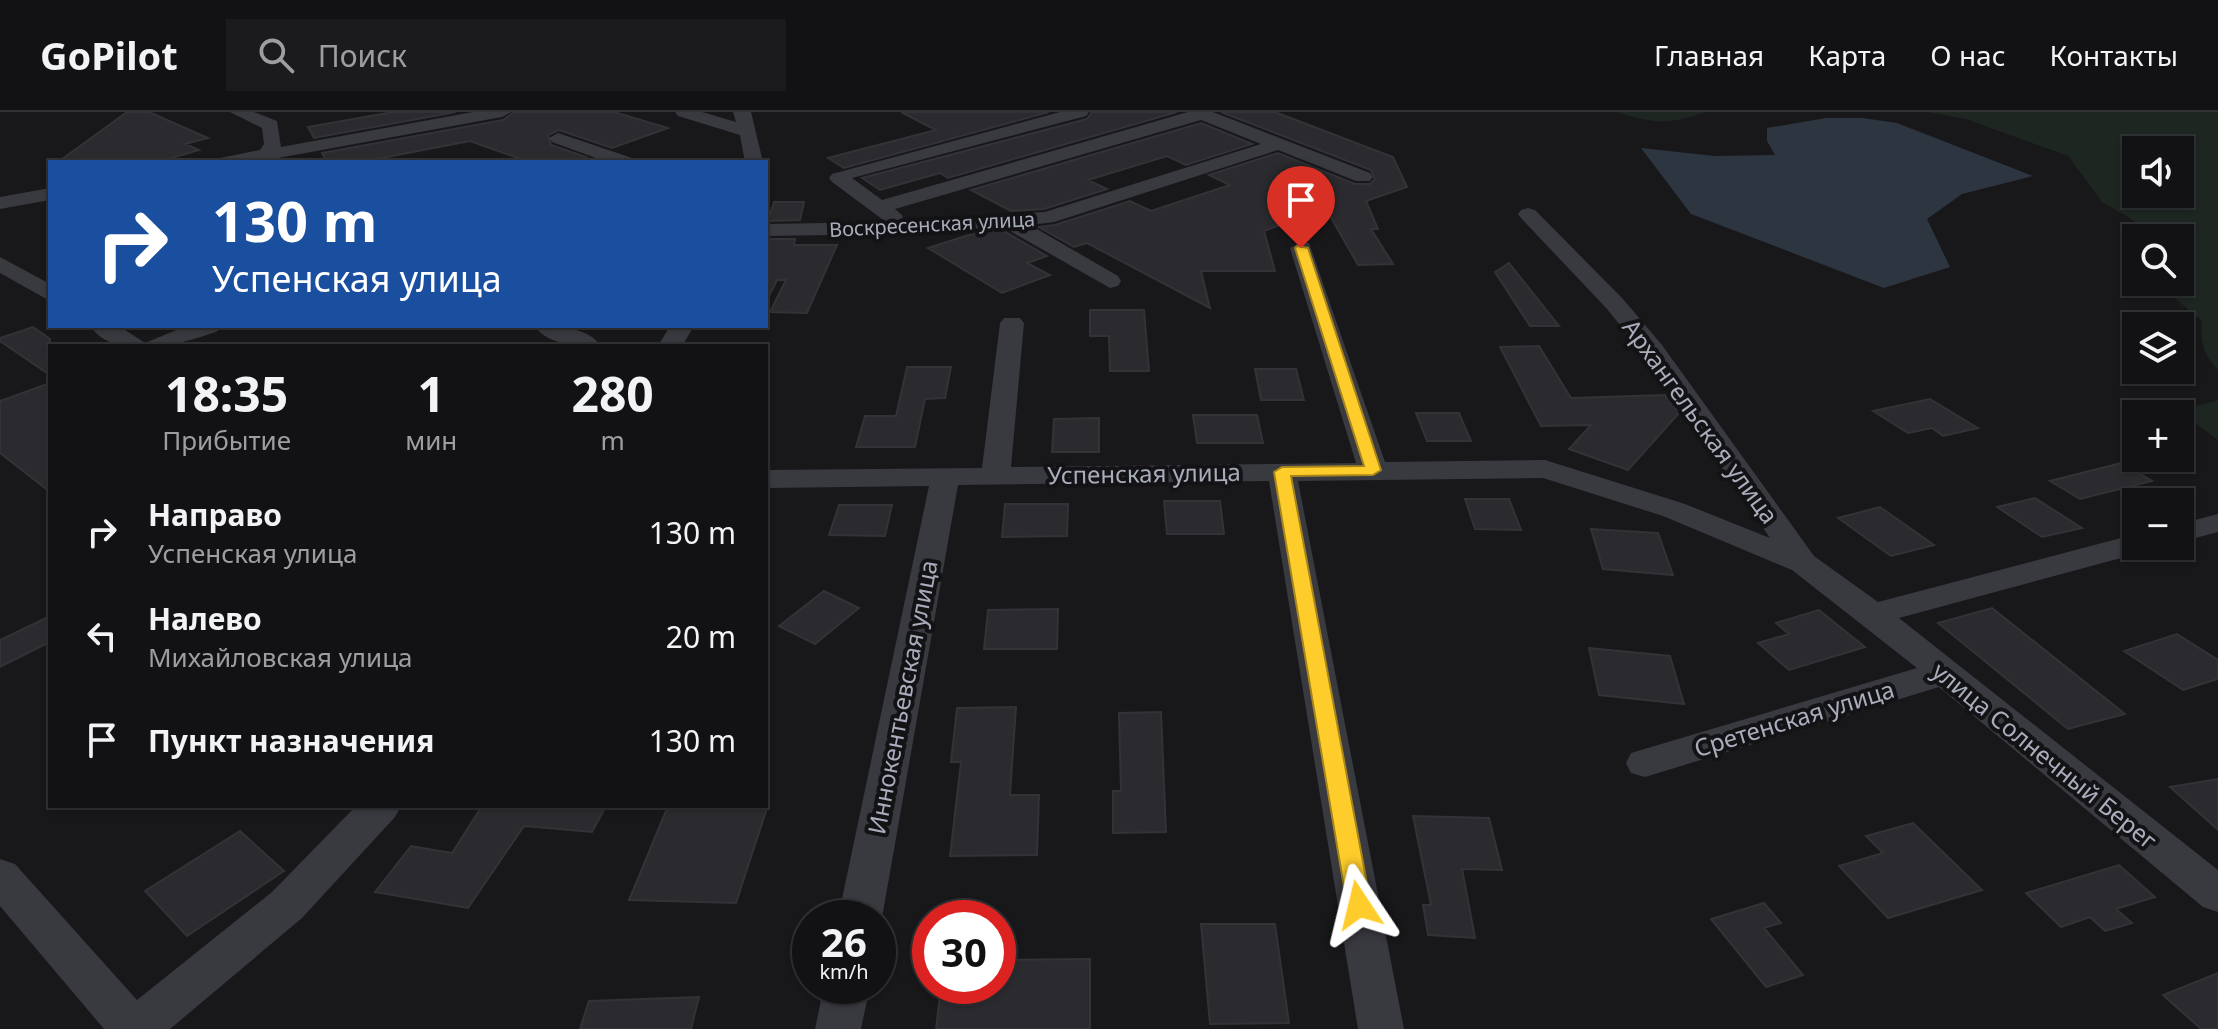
<!DOCTYPE html>
<html lang="ru">
<head>
<meta charset="utf-8">
<style>
	:root { --surface:#121214; --page:#1b1b1d; --text:#f1f3f6; --muted:#9c9ea0; --line:#313234 }
	body { margin:0; font-family:"Noto Sans",sans-serif; background:var(--page); color:var(--text); height:100vh; display:flex; flex-direction:column; font-size:30px; white-space:nowrap }
	* { box-sizing:border-box; margin:0 }
	p { font-size:26px; color:var(--muted) }
	.icon { flex:none; width:44px; height:44px; fill:none; stroke:currentColor; stroke-width:2; stroke-linecap:round; stroke-linejoin:round }
	.map { position:relative; flex:1; overflow:hidden }
	.details { position:absolute; left:48px; top:232px; width:720px; height:464px; display:flex; flex-direction:column; background:var(--surface); border-radius:0px; box-shadow:0 2px 6px #0004,0 0 0 2px var(--line) }
	.details>* { flex:none }
	.banner { position:absolute; left:48px; top:48px; width:720px; height:168px; border-radius:0px; box-shadow:0 2px 6px #0004,0 0 0 2px var(--line); background:#1a4fa0; color:#fff; overflow:hidden }
	.tools { position:absolute; left:2122px; top:24px; display:grid; gap:16px }
	.tools a { display:grid; place-items:center; width:72px; height:72px; border-radius:0px; background:var(--surface); box-shadow:0 2px 6px #0004,0 0 0 2px var(--line); font-size:40px }
	.speed { position:absolute; left:792px; top:788px; display:flex; gap:16px; font-size:40px; font-weight:700; text-align:center }
	.speed>* { display:grid; place-content:center; width:104px; height:104px; border-radius:50%; background:var(--surface); box-shadow:0 2px 6px #0004,0 0 0 2px var(--line); line-height:1 }
	.speed small { font-size:20px; font-weight:400 }
	.speed .limit { border:12px solid #d22; background:#fff; color:#111 }
	.pin { position:absolute; display:grid; place-items:center; width:68px; height:68px; color:#fff; margin:-82px -34px; border-radius:50% 50% 50% 0; rotate:-45deg; box-shadow:0 0 8px #0007 }
	.pin .icon { rotate:45deg }
	.me { position:absolute; width:88px; margin:-44px; rotate:350deg; stroke-linejoin:round; filter:drop-shadow(0 0 6px #0008) }
	.turn { display:flex; align-items:center; gap:28px; height:168px; padding:0 32px; font-size:36px }
	.turn .icon { width:104px; height:104px; stroke-width:2.5 }
	.turn b { display:block; font-size:56px; line-height:68px }
	.eta { display:flex; justify-content:space-evenly; align-items:center; height:136px; text-align:center }
	.eta b { font-size:48px; font-weight:700; line-height:56px }
	ul { padding:0; list-style:none }
	li { display:flex; align-items:center; gap:24px; height:104px; padding:0 32px }
	li div { flex:1 }
	li b { display:block; font-size:30px }
	li em { font-style:normal }
	header { display:flex; align-items:center; gap:48px; box-sizing:border-box; height:112px; padding:0 40px; background:var(--surface); border-bottom:2px solid var(--line) }
	header strong { font-size:38px }
	nav { display:flex; gap:44px; margin-inline-start:auto; font-size:28px }
	.search { width:560px; height:72px; background:var(--page); display:flex; align-items:center; gap:20px; box-sizing:border-box; padding:0 28px; border-radius:0px; color:var(--muted); font-size:30px }
	.map>svg:first-child { display:block }
	.green { fill:#1d2620; fill-rule:evenodd }
	.water { fill:#2c3540 }
	.building { fill:#2b2b2f; stroke:#323237; stroke-width:2 }
	.lines { fill:none; stroke-linecap:round; stroke-linejoin:round }
	.minor { fill:#393940; fill-rule:evenodd }
	.route { fill:#ffcd2b; stroke:#a6851c; stroke-width:2 }
	.labels { text-anchor:middle; dominant-baseline:central; stroke-width:8; stroke-linejoin:round; paint-order:stroke }
	.far-street-label { font-size:20px; fill:#a9adbb; stroke:#131316 }
	.street-label { font-size:24px; fill:#a9adbb; stroke:#131316 }
</style>
</head>
<body>
<header>
<strong>GoPilot</strong>
<div class="search"><svg class="icon" aria-label="search" viewBox="0 0 24 24"><circle cx="10" cy="10" r="6"/><path d="M15 15l6 6"/></svg>Поиск</div>
<nav><a>Главная</a><a>Карта</a><a>О нас</a><a>Контакты</a></nav>
</header>
<div class="map">
<svg width="2218" height="917" viewBox="0 0 2218 917">
	<rect width="100%" height="100%" fill="#18181b"/>
	<!-- green -->
	<path class="green" d="M1617 0H1705C1669 13 1654 12 1617 0Z
		M1927 0H2218V258C2204 243 2200 230 2202 209L2176 187 2167 170H2180V126H2152L2130 106 2102 90 2068 44 1966 7ZM2136 38H2180V82H2136Z
		M2218 286V328L2178 298 2216 289Z"/>
	<!-- water -->
	<path class="water" d="M1826 6H1862L1897 11 2033 64 1962 82 1927 107 1950 155 1884 176 1691 102 1641 36 1715 44 1775 43 1767 29V16Z"/>
	<!-- building -->
	<path class="building" d="M127 0H149L208 26 185 32 199 38 157 50H58Z
		M393 0H456L314 26 308 15Z
		M514 0H614L668 16 612 36 559 18 548 23 551 33 586 45 573 50H529L470 29 361 50H327L322 41 503 8Z
		M901 0H1049L844 56 828 46 936 18Z
		M1092 0H1177L948 66 940 61 880 78 862 66 1087 7Z
		M1221 0H1275L1393 45 1407 75 1366 89 1378 117H1371L1393 152 1358 153 1329 102 1315 107 1307 103 1264 119 1275 159H1201L1210 196 1087 131 1074 135 1039 115 1055 113 1130 89 1151 99 1230 73 1209 63 1278 41 1355 72H1370L1375 67 1371 58Z
		M1201 11 1252 32 1186 53 1167 44 1088 68 1107 77 1044 97 1011 99 971 78Z
		M774 90H804L800 108 768 109Z
		M1002 118 1047 144 1027 151 1050 163 1002 181 928 136 981 119Z
		M766 127H795L794 133H837L807 201 770 200 786 168H777L766 190Z
		M1509 151 1559 214H1530L1495 160Z
		M1090 198H1144L1149 259H1110L1109 224H1090Z
		M33 215 50 227V263L0 229V226Z
		M1539 234 1571 286 1665 283 1679 301 1628 358 1569 337 1591 313 1541 314 1500 235Z
		M907 255H951L945 286 925 287 915 335H856L865 304H896Z
		M1255 257H1296L1304 288H1261Z
		M50 271V380L0 341V289Z
		M1930 287 1978 316 1943 324 1932 316 1908 321 1873 299Z
		M1416 301H1459L1471 329H1427Z
		M1193 303H1257L1263 331H1197Z
		M1099 306V340H1052L1054 307Z
		M2121 351 2152 369 2080 387 2050 369Z
		M2035 386 2082 416 2042 425 1997 395Z
		M1465 387H1509L1521 418 1475 417Z
		M1164 389H1220L1224 422H1167Z
		M1005 392H1068L1067 424 1002 425Z
		M839 393H892L885 424 829 423Z
		M1880 395 1934 433 1891 444 1838 406Z
		M1591 417 1658 421 1673 463 1603 457Z
		M824 479 859 496 815 532 779 514Z
		M1992 496 2125 602 2068 617 1938 511Z
		M1058 497 1057 537H984L988 498Z
		M1819 498 1865 535 1789 558 1758 531 1789 522 1776 511Z
		M50 504V530L0 555V528Z
		M2177 522 2218 548V567L2183 578 2124 539Z
		M1589 536 1670 544 1684 592 1599 583Z
		M1016 595 1010 683H1039L1037 743 950 744 961 650H951L957 596Z
		M1161 600 1166 720 1113 721V679H1121L1119 601Z
		M2218 667V718L2170 675Z
		M482 694H606L592 720 524 714 468 796 375 780 411 734 452 741Z
		M668 694 767 696 736 791 629 788Z
		M1413 704 1489 706 1502 758 1462 757 1475 826 1428 823 1423 793H1431Z
		M1913 711 1982 778 1888 806 1839 754 1883 741 1866 724Z
		M240 719 284 759 187 824 145 779Z
		M2119 753 2155 785 2116 797 2132 811 2105 819 2090 805 2061 815 2026 781Z
		M1764 791 1781 811 1764 816 1803 863 1766 875 1711 807Z
		M1201 812H1275L1289 911 1210 912Z
		M1090 847V917H936L941 874H998V848Z
		M2218 861V917H2201L2163 883Z
		M699 885 691 917H580L589 889Z"/>
	<g class="lines">
		<!-- minor -->
		<path class="minor" d="M230 0H254L277 9 281 35 473 0H511L502 5 278 46 279 50H218L220 46 260 38 264 32 262 16Z
			M675 0H702L736 10 733 0H751L763 50H745L740 23 678 4Z
			M1060 0H1089L1086 4 852 66 882 88 1188 0H1213L1370 61 1373 65 1370 69H1356L1278 38 1054 110 1030 113 1118 164 1121 169 1118 174 1110 176 1003 115 893 122 766 124V112L886 110 832 70 829 66 832 62ZM1201 8 1261 32 1045 100 904 109 902 103 895 97Z
			M558 21 632 46 634 50H607L552 30 549 26Z
			M50 76V88L0 97V85Z
			M1528 96 1535 98 1623 187 1662 233 1814 444 1878 490 2136 422V434H2150L2147 439 1899 506 2218 758V800L2203 795 1939 575 1645 665 1631 661 1626 651 1631 641 1917 556 1792 458 1663 404 1543 366 1298 369 1404 917H1358L1269 369 958 373 882 806 878 813V806H838L929 374 766 376V358L982 356 1000 211 1004 206H1020L1024 211 1011 355 1356 351 1290 136 1301 130 1309 131 1385 350 1545 348 1685 392 1770 426 1644 243 1607 197 1521 106 1518 102 1521 98Z
			M0 145 50 172V189L0 161Z
			M90 214H119L145 231 186 214H221L218 219C183 232 116 251 90 214Z
			M534 214C556 214 587 214 601 234 579 234 549 234 534 214Z
			M670 214H694L682 234H658Z
			M2218 402V420L2180 430V412Z
			M356 694H401L395 705 302 806 170 917H104L0 794V747L15 752 137 888 272 780Z
			M824 874H870L861 917H815Z"/>
	</g>
	<!-- route -->
	<path class="route" d="M1297 134 1308 136 1381 358 1373 363 1291 364 1371 793 1368 800 1359 803 1350 800 1347 793 1274 360 1282 355 1364 354 1295 136Z"/>
	<g class="labels">
		<!-- far-street labels -->
		<g class="far-street-label">
			<text transform="translate(932 112) rotate(-3)">Воскресенская улица</text>
		</g>
		<!-- street labels -->
		<g class="street-label">
			<text transform="translate(1701 309) rotate(54)">Архангельская улица</text>
			<text transform="translate(1144 361) rotate(-1)">Успенская улица</text>
			<text transform="translate(902 585) rotate(-79)">Иннокентьевская улица</text>
			<text transform="translate(1794 606) rotate(-17)">Сретенская улица</text>
			<text transform="translate(2045 643) rotate(39)">улица Солнечный Берег</text>
		</g>
	</g>
</svg>
<div class="tools">
<a><svg class="icon" aria-label="sound" viewBox="0 0 24 24"><path d="M4 9h4l5-4v14l-5-4H4zM17 9q2 3 0 6"/></svg></a>
<a><svg class="icon" aria-label="search" viewBox="0 0 24 24"><circle cx="10" cy="10" r="6"/><path d="M15 15l6 6"/></svg></a>
<a><svg class="icon" aria-label="layers" viewBox="0 0 24 24"><path d="M12 4l9 5-9 5-9-5zM3 14l9 5 9-5"/></svg></a>
<a>+</a>
<a>−</a>
</div>
<div class="speed"><div>26<small>km/h</small></div><div class="limit">30</div></div>
<div class="pin" style="left:1301px;top:136px;background:#d93025"><svg class="icon" aria-label="arrive" viewBox="0 0 24 24"><path d="M6 21V4h12l-3 4 3 4H6"/></svg></div>
<svg class="me" style="left:1359px;top:793px" viewBox="-20 -20 40 40"><path d="M0-17L14 15 0 8-14 15z" fill="#ffcd2b" stroke="#fff" stroke-width="4"/></svg>
<div class="banner">
<div class="turn"><svg class="icon" aria-label="right" viewBox="0 0 24 24"><path d="M7 20v-9h11M14 6l5 5-5 5"/></svg><div><b>130 m</b>Успенская улица</div></div>
</div>
<section class="details">
<div class="eta">
<div><b>18:35</b><p>Прибытие</p></div>
<div><b>1</b><p>мин</p></div>
<div><b>280</b><p>m</p></div>
</div>
<ul>
<li><svg class="icon" aria-label="right" viewBox="0 0 24 24"><path d="M7 20v-9h11M14 6l5 5-5 5"/></svg><div><b>Направо</b><p>Успенская улица</p></div><em>130 m</em></li>
<li><svg class="icon" aria-label="left" viewBox="0 0 24 24"><path d="M17 20v-9H6M10 6l-5 5 5 5"/></svg><div><b>Налево</b><p>Михайловская улица</p></div><em>20 m</em></li>
<li><svg class="icon" aria-label="arrive" viewBox="0 0 24 24"><path d="M6 21V4h12l-3 4 3 4H6"/></svg><div><b>Пункт назначения</b></div><em>130 m</em></li>
</ul>
</section>
</div>
</body>
</html>
